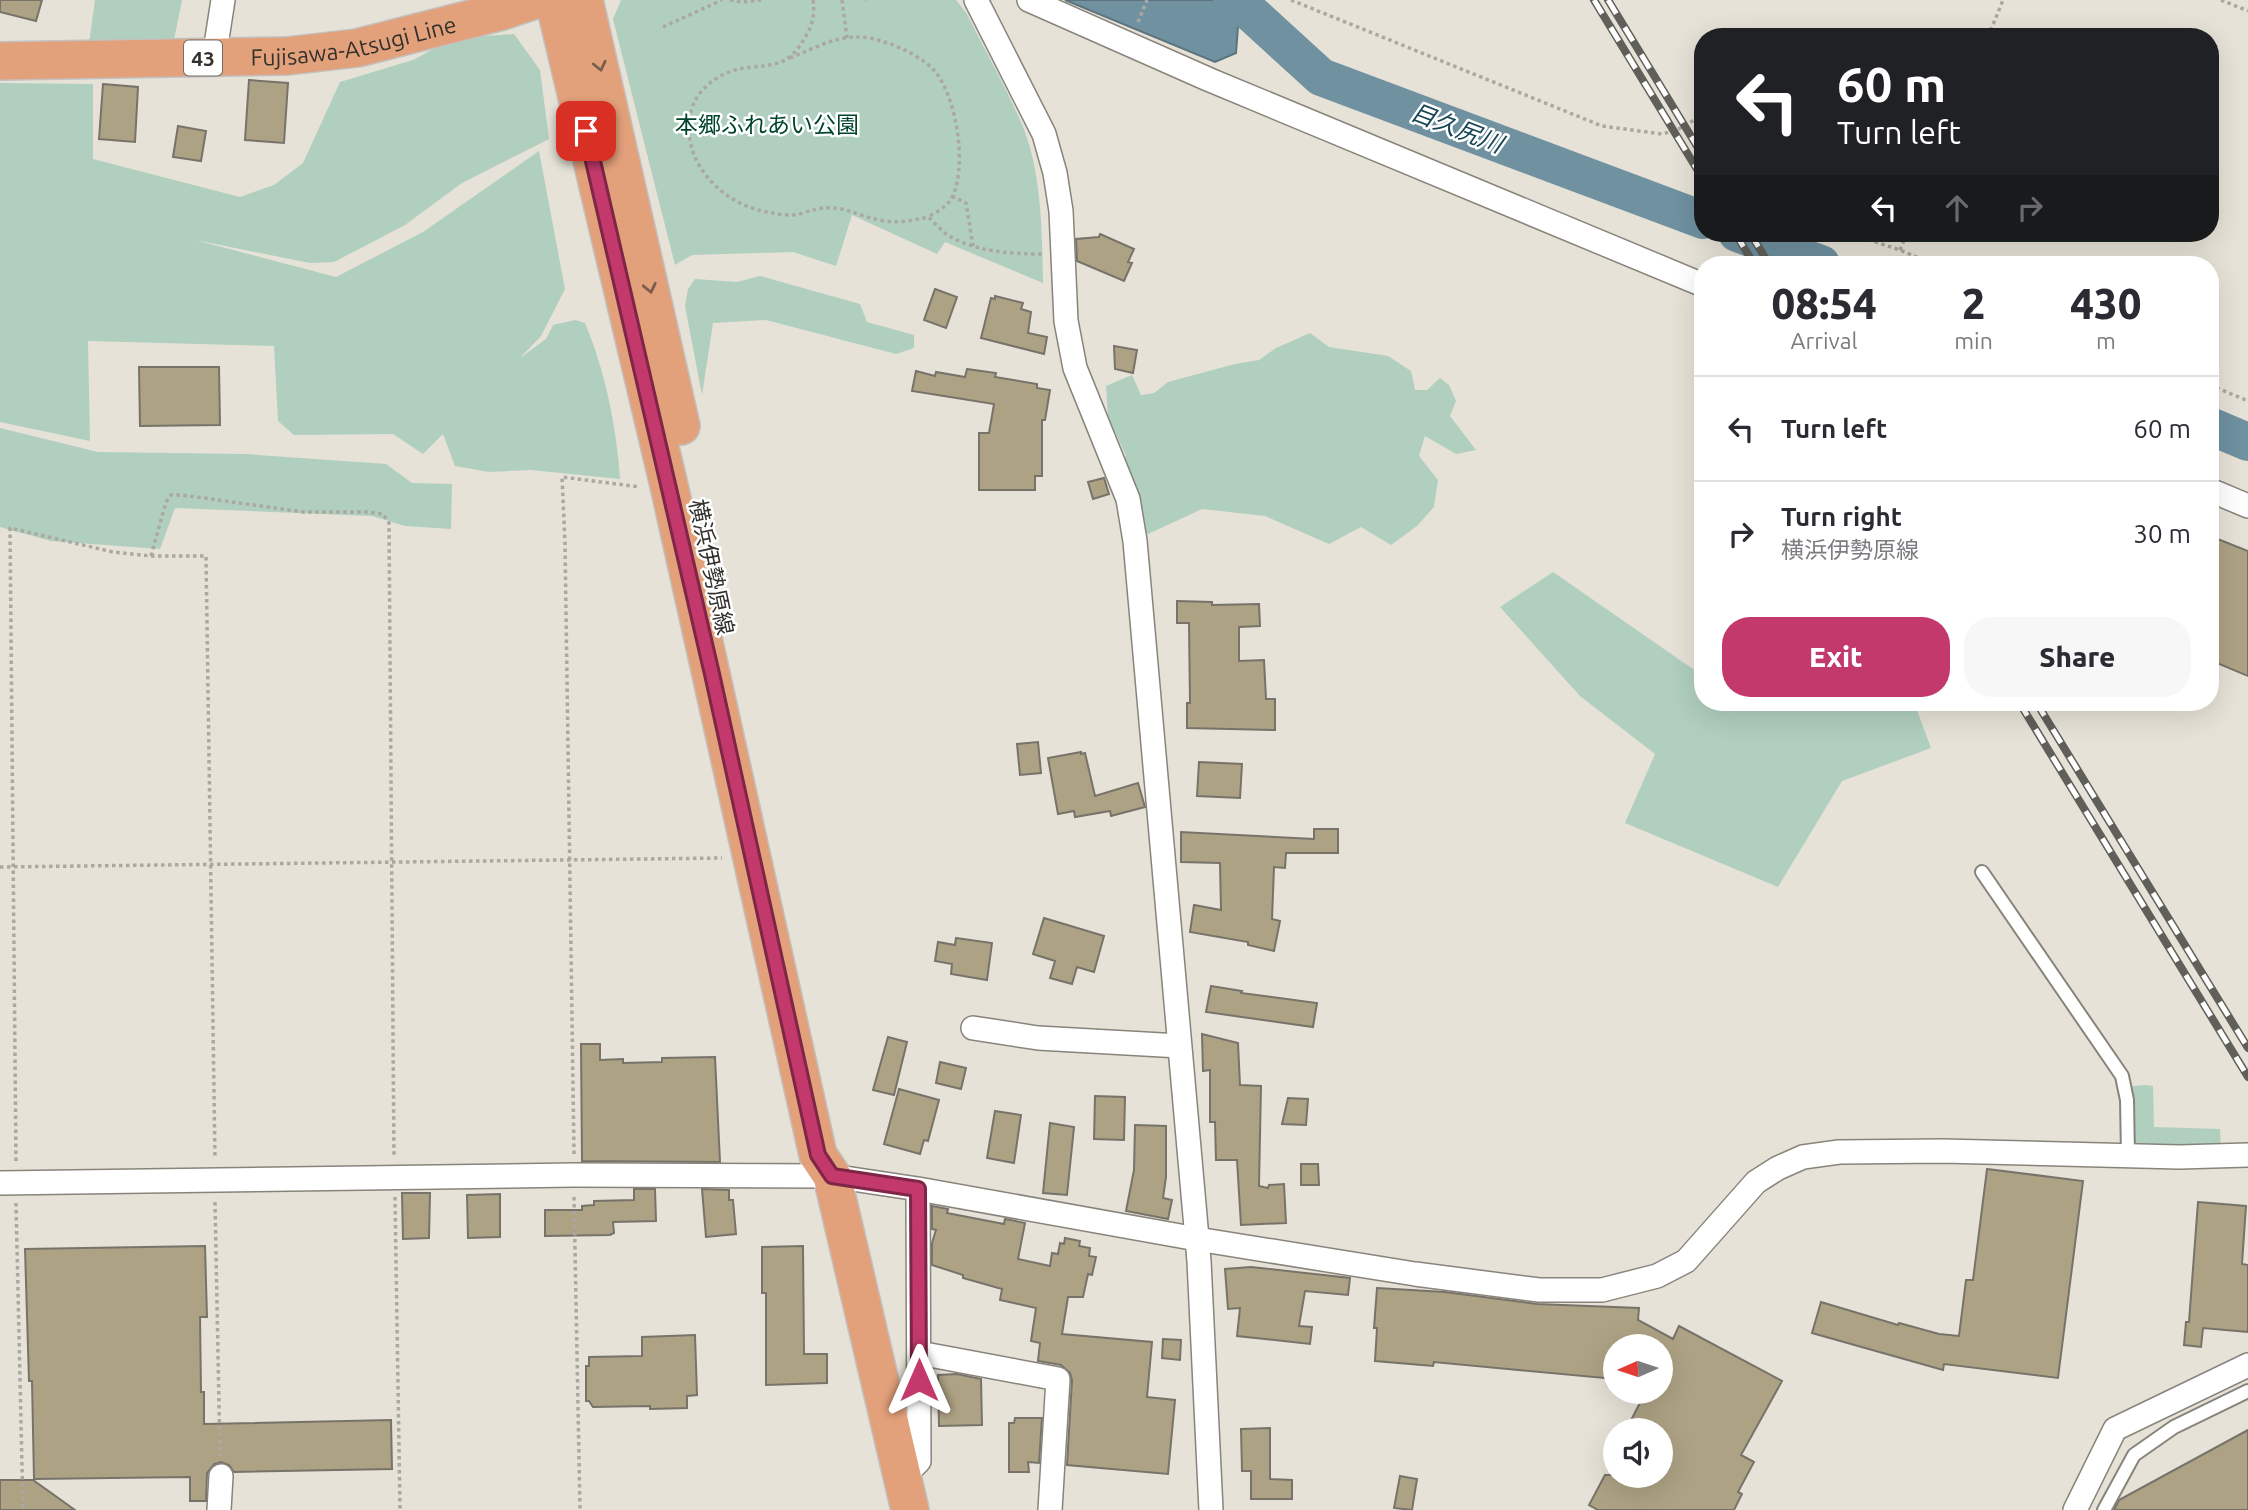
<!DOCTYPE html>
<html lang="en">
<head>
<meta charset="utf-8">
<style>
	:root { --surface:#fff; --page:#f7f7f7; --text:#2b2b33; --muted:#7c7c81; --line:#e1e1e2; --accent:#c4396c }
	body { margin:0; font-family:Ubuntu,"Noto Sans JP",sans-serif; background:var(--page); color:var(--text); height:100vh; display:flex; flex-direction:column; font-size:26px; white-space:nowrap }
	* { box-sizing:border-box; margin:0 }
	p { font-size:23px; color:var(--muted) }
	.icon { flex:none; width:38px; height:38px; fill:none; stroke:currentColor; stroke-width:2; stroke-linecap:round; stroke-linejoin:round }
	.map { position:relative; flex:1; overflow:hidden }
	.sheet { position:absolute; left:1694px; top:256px; width:525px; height:455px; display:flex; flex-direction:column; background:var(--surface); border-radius:28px; box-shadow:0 7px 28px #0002 }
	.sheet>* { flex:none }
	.top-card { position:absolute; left:1694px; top:28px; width:525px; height:214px; border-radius:28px; box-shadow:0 7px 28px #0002; background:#202124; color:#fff; overflow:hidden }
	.needle { width:46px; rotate:267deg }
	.buttons { position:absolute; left:1603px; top:1334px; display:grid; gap:14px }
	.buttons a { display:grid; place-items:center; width:70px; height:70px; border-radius:50%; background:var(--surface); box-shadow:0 7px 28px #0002; font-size:35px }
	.pin { position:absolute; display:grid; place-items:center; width:60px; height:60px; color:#fff; margin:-30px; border-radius:14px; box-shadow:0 4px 10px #0006 }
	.me { position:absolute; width:77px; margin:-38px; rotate:0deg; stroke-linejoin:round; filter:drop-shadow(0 0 5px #0008) }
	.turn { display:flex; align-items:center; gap:24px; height:147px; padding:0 28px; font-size:32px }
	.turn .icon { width:91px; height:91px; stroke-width:2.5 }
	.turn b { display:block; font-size:49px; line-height:60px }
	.lanes { display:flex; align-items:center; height:66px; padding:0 28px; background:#0003; justify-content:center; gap:35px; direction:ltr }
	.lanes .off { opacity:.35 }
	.eta { display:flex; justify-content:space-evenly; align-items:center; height:119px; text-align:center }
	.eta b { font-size:42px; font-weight:800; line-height:49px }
	.cta { display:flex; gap:14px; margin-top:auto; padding:14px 28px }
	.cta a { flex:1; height:80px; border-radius:28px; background:var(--accent); color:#fff; font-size:28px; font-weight:800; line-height:80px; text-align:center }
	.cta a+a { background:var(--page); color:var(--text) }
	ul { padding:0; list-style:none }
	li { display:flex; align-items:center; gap:21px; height:105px; padding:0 28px; border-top:2px solid var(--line) }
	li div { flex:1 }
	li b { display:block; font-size:26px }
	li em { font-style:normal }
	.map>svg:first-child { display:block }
	.green { fill:#b0cfbf }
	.water { fill:#6f91a0; stroke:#5d747e; stroke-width:2 }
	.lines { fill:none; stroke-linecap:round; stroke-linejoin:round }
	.river { stroke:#6f91a0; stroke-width:38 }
	.building { fill:#ada284; stroke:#77736a; stroke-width:2 }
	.service-casing { stroke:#88847b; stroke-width:16 }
	.minor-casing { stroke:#88847b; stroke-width:26 }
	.primary-casing { stroke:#c2c1c0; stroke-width:40 }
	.path { stroke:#aba89f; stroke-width:3.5; stroke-dasharray:3.5 3.5; stroke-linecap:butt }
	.service { stroke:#fff; stroke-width:12 }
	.minor { stroke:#fff; stroke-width:23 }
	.primary { stroke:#e3a17b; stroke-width:37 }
	.rail-casing { stroke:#615f59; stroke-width:8 }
	.rail { stroke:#fff; stroke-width:5; stroke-dasharray:16; stroke-linecap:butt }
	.oneway { stroke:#795e4c }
	.route-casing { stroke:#7f2546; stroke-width:18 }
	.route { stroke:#c4396c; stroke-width:12 }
	.labels { text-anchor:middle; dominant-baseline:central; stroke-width:5; stroke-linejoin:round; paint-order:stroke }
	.shield { fill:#fff; stroke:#706f6c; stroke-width:2 }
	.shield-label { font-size:21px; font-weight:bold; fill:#33312d }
	.street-label { font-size:23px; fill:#33312d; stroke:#fff }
	.park-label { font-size:23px; fill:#00442d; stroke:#fff }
	.water-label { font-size:24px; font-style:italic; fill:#154557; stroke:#fff }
</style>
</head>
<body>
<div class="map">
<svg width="2248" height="1510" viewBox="0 0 2248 1510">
	<rect width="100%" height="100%" fill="#e6e2d7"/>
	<!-- green -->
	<path class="green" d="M95 0H182L173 45 89 44Z
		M621 0H956L967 14C985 51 1010 94 1025 132 1042 179 1042 234 1043 283L945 242 937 254 852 215 836 266 793 252 692 255 675 265 613 19Z
		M514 34 540 70 549 139 462 183 405 225 334 262 310 263 195 240 336 277 423 232 539 151 565 289 541 336 520 358 546 339 553 325 575 320 585 323C605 370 617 429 620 479L531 470 489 472 455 466 443 434 423 454 393 434 294 435 278 421 274 346 88 341 90 441 0 422V83L93 84V159L240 197 274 185 303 163 340 82 413 60 454 38Z
		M760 276 860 304 867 322 914 335V348L896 354 766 320 713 323 702 395 685 306 688 289 695 279 737 282Z
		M1310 333 1329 347 1388 356 1411 371 1415 390H1427L1440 378 1449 385 1456 401 1450 416 1476 450 1456 454 1425 436 1419 456 1438 480 1434 507 1417 526 1391 545 1361 527 1329 544 1265 516 1202 509 1148 534 1132 523 1116 474 1126 456 1108 416 1106 386 1132 375 1141 395 1154 393 1168 382 1235 364 1259 360 1276 348Z
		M0 428 98 452 245 454 386 464 412 483 452 484 451 529 405 526 372 516 175 508 160 549 51 541 0 527Z
		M1553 572 1703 676V702H1914L1931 748 1842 781 1778 887 1625 823 1655 754 1580 696 1500 607Z
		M2146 1085 2153 1086 2154 1127 2220 1129 2221 1151 2139 1149 2132 1140V1086Z"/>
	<!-- water -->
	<path class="water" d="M1065 0H1240L1236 53 1215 62Z"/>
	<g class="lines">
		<!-- river -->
		<path class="river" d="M1232 0 1241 4 1321 77 1703 220
			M1737 233 1821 264
			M2210 426 2248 442"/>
	</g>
	<!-- building -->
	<path class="building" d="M0 0H42L36 21 0 12Z
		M249 80 288 83 284 143 245 140Z
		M103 84 138 87 135 142 99 139Z
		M178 126 206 131 201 161 173 157Z
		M1100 234 1134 249 1128 262 1132 263 1124 281 1077 261 1076 239 1099 237Z
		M935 289 957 297 946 328 924 320Z
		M995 296 1023 303 1021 309 1031 312 1028 333 1047 337 1044 354 981 338 991 298 995 299Z
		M1114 346 1137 350 1133 373 1115 369Z
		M139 367H219L220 425 140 426Z
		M967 369 996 373 995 377 1037 384V388L1050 390 1045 420H1042V476H1035V490H979V433H989L994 404 912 391 916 371 935 376 936 372 965 377Z
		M1104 478 1109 494 1093 499 1088 482Z
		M2210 536 2248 551V676L2210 660Z
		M1177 601 1212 602V605L1259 604 1260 626 1239 627V661L1264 660 1266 699H1275V730L1187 728V703H1190L1189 623H1177Z
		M1038 742 1041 773 1020 775 1017 744Z
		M1081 752V754L1085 753 1095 796 1138 783 1145 807 1111 816 1110 811 1075 817 1074 811 1058 814 1048 758Z
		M1199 762 1242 764 1240 798 1197 796Z
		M1314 829H1338V853H1286L1285 868 1274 867 1272 919 1280 921 1274 951 1248 945V942L1190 932 1194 905 1221 910 1220 863 1181 862V832L1314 839Z
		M1044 918 1104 936 1094 972 1077 967 1072 984 1050 978 1055 961 1033 954Z
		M956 938 992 943 987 980 951 974 952 964 935 961 938 942 955 945Z
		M1211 986 1242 991 1241 993 1317 1003 1313 1027 1206 1012Z
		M1202 1034 1238 1043 1240 1085 1261 1086 1259 1186 1268 1188 1269 1185 1284 1184 1286 1223 1241 1225 1237 1160H1216L1215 1122H1210V1070L1203 1071Z
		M888 1037 907 1042 894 1095 873 1090Z
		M581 1044H600V1060L623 1059V1063L662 1062V1058L715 1057 720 1162 582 1161Z
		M940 1062 966 1068 961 1089 936 1083Z
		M899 1089 939 1100 928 1141 924 1140 920 1154 884 1144Z
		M1095 1096 1125 1097 1124 1140 1094 1139Z
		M1288 1098 1308 1099 1306 1125 1282 1124Z
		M995 1111 1021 1115 1014 1163 987 1158Z
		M1050 1123 1074 1127 1067 1195 1043 1193Z
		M1135 1125 1166 1126V1177L1163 1198 1172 1200 1168 1219 1126 1211 1134 1170Z
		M1301 1164H1318L1319 1185H1301Z
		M1987 1169 2083 1181 2058 1378 1944 1364 1943 1370 1812 1333 1821 1302 1898 1325 1899 1323 1939 1334 1959 1336 1966 1280H1973Z
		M634 1189H655L656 1221 613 1222 614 1233 610 1235 545 1236V1210H582V1206L594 1205V1201L634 1200Z
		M702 1189 729 1190V1200H733L736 1234 706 1237Z
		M402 1193H430L429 1238 403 1239Z
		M500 1194V1237L468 1238 467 1195Z
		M2198 1202 2246 1206 2242 1264 2248 1265V1332L2203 1328 2201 1347 2184 1345 2186 1322H2189Z
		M932 1206 948 1209 947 1213 1004 1224 1005 1219 1025 1223 1018 1259 1050 1266 1052 1253 1058 1254 1060 1243 1064 1244 1065 1238 1080 1241 1079 1246 1090 1248 1089 1256 1096 1257 1092 1275 1088 1274 1083 1297H1068L1062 1334 1152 1342 1147 1397 1175 1400 1168 1474 1067 1465 1072 1380 1070 1373 1061 1365 1038 1361 1040 1343 1031 1341 1036 1308 1000 1300 1002 1289 963 1278V1275L932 1265V1243L936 1230 932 1229Z
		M205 1246 207 1317H200L201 1392H204V1424L391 1420 392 1469 234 1472 229 1465 221 1462 214 1464 207 1473 206 1501H190V1477L34 1479 32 1381H29L25 1249Z
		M803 1246 804 1354H827V1383L766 1385V1293H762V1247Z
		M1251 1267 1350 1278 1348 1295 1305 1291 1299 1326 1312 1327 1310 1344 1237 1336 1240 1308 1228 1309 1225 1269Z
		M1377 1288 1445 1292 1537 1304 1639 1308 1638 1320 1673 1339 1679 1326 1782 1381 1741 1455 1754 1462 1738 1492 1742 1494 1734 1510H1598L1589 1505 1605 1475H1661V1430H1626L1646 1391H1661V1346H1615V1379L1434 1362 1433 1366 1375 1361 1377 1328H1374Z
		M695 1335 697 1395 687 1396V1408L650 1409V1406L593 1407 589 1401H586V1366H589V1357L642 1356V1337Z
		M1163 1339 1181 1340 1180 1360 1162 1358Z
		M957 1374 981 1379 982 1425 939 1426 938 1375Z
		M1015 1418H1042L1039 1463 1028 1462 1029 1472H1009V1423H1014Z
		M1270 1428V1479L1292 1480V1499H1251V1471H1242L1241 1429Z
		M2248 1430V1510H2114L2119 1500Z
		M1400 1476 1417 1479 1412 1510 1394 1508Z
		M0 1480H33L75 1510H0Z"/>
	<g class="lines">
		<defs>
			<path id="service" d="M1982 872 2122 1076 2127 1100 2128 1156
				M2104 1510 2134 1455 2174 1427 2248 1391"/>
			<path id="minor" d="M976 0 1044 134 1055 173 1061 211 1066 321 1075 368 1128 499 1135 541 1199 1261 1211 1510
				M1029 0 1210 80 1703 285
				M214 58 223 0
				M2210 490 2248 506
				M973 1028 1038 1038 1180 1046
				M0 1183 574 1175 832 1176 918 1189 1197 1239 1415 1274 1539 1290H1602L1657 1276 1686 1261 1756 1182 1778 1168 1803 1157 1839 1152 1943 1151 2179 1157 2248 1155
				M919 1353 1058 1379 1050 1510
				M902 1478 919 1461 918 1189
				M219 1510 221 1476
				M2075 1510 2115 1429 2248 1365"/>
			<g id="primary">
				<path d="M554 0 670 490 818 1155 832 1176 910 1510"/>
				<path d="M584 0 681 426"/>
				<path id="s1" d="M0 61 287 56 357 48 502 11 535 0"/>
			</g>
		</defs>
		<!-- service casing -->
		<use href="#service" class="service-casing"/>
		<!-- minor casing -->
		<use href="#minor" class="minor-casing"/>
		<!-- primary casing -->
		<use href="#primary" class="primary-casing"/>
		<!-- path -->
		<path class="path" d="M730 0 742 2 762 0
			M813 0C815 13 813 24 806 36 800 46 793 57 781 62 768 67 752 66 739 69 719 73 698 89 692 108 677 158 720 204 767 212 778 214 792 217 803 213 841 199 853 217 886 221 900 223 915 220 928 217 935 223 942 232 949 236 978 252 1011 254 1042 254
			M842 0 847 38
			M865 0H866
			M1291 0 1602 126 1662 134 1677 130 1703 115
			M2221 0 2248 11
			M1138 22 1147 0
			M663 27 722 0
			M1988 37 2003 0
			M790 58C810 50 834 37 856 37 878 36 918 53 933 69 957 95 969 171 950 201 945 208 935 213 928 217
			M952 196 966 203 973 246
			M1848 233 1900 250 1933 264
			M1900 250 1907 233
			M2210 385 2248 401
			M151 556 166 502 171 495H182L304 512H366L383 514 389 523 394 1158
			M0 867 722 858
			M574 1154 565 543 562 477 640 487
			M16 1161 10 528 113 552 151 556H206L215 1159
			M395 1197 400 1510
			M574 1197 580 1510
			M215 1202 220 1456
			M16 1203 23 1510"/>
		<!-- service -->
		<use href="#service" class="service"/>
		<!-- minor -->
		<use href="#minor" class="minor"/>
		<!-- primary -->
		<use href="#primary" class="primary"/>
		<defs>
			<path id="rail" d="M1594 0 1703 179
				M1608 0 1703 156
				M1735 233 1754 264
				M1750 233 1769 264
				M2019 702 2248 1077
				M2036 702 2248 1048"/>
		</defs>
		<!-- rail casing -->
		<use href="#rail" class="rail-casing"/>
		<!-- rail -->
		<use href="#rail" class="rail"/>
	</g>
	<!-- one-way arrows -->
	<defs><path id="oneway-chevron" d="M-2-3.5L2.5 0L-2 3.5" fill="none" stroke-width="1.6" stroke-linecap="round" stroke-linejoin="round" transform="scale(1.75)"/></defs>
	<g class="oneway">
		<use href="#oneway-chevron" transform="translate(600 66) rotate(77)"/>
		<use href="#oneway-chevron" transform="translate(650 288) rotate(78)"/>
	</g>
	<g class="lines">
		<defs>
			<path id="route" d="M586 131 712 674 818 1155 832 1176 918 1189 919 1380"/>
		</defs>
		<!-- route casing -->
		<use href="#route" class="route-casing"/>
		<!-- route -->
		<use href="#route" class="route"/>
	</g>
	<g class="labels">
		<!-- shield labels -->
		<rect class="shield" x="184" y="40.5" width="38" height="35" rx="5"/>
		<g class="shield-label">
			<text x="203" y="58">43</text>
		</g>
		<!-- street labels -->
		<g class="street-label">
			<text stroke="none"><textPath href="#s1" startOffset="355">Fujisawa-Atsugi Line</textPath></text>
			<text transform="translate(712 567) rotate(78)">横浜伊勢原線</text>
		</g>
		<!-- park labels -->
		<g class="park-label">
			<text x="767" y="124">本郷ふれあい公園</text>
		</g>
		<!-- water labels -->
		<g class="water-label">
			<text transform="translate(1457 128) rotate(21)">目久尻川</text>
		</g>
	</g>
</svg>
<div class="buttons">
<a><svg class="needle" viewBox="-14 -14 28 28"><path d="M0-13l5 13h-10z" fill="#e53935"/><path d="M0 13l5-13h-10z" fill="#7c7c81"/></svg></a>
<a><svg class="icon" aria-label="sound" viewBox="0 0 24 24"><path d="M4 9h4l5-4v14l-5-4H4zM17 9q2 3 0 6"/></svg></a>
</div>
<div class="pin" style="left:586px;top:131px;background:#d93025"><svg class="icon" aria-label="arrive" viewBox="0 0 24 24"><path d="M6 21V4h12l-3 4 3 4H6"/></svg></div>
<svg class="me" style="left:919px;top:1380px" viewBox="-20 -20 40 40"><path d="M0-17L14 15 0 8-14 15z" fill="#c4396c" stroke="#fff" stroke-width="4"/></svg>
<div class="top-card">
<div class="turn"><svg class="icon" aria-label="left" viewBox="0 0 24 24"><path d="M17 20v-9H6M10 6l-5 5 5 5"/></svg><div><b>60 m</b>Turn left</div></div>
<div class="lanes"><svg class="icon" aria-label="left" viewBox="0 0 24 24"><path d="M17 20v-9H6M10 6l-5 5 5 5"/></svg><svg class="icon off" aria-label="ahead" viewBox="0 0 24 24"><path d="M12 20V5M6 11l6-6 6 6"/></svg><svg class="icon off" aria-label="right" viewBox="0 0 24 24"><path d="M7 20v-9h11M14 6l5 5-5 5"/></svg></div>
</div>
<section class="sheet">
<div class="eta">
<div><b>08:54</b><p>Arrival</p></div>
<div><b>2</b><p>min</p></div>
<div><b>430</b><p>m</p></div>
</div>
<ul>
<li><svg class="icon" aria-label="left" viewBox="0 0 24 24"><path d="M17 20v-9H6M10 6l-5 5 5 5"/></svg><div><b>Turn left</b></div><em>60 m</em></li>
<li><svg class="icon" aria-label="right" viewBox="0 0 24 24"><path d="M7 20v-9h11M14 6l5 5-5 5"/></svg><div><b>Turn right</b><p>横浜伊勢原線</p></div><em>30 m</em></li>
</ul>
<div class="cta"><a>Exit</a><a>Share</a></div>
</section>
</div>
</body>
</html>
